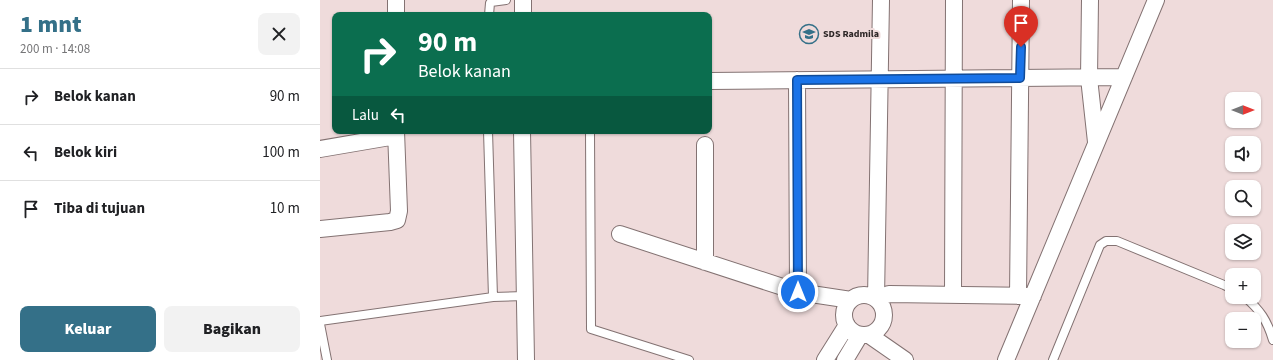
<!DOCTYPE html>
<html lang="id">
<head>
<meta charset="utf-8">
<style>
	:root { --surface:#fff; --page:#f2f2f2; --text:#202124; --muted:#757577; --line:#e0e0e0; --accent:#347088 }
	body { margin:0; font-family:"Source Sans 3",sans-serif; background:var(--page); color:var(--text); height:100vh; display:flex; flex-direction:column; font-size:15px; white-space:nowrap }
	* { box-sizing:border-box; margin:0 }
	p { font-size:13px; color:var(--muted) }
	.icon { flex:none; width:22px; height:22px; fill:none; stroke:currentColor; stroke-width:2; stroke-linecap:round; stroke-linejoin:round }
	.map { position:relative; flex:1; overflow:hidden }
	.sheet { display:flex; flex-direction:column; background:var(--surface); width:320px }
	.sheet>* { flex:none }
	.banner { position:absolute; left:12px; top:12px; width:380px; height:122px; border-radius:8px; box-shadow:0 1px 3px #0004; background:#0b6e4f; color:#fff; overflow:hidden }
	.needle { width:26px; rotate:90deg }
	.buttons { position:absolute; left:905px; top:92px; display:grid; gap:8px }
	.buttons a { display:grid; place-items:center; width:36px; height:36px; border-radius:8px; background:var(--surface); box-shadow:0 1px 3px #0004; font-size:20px }
	.pin { position:absolute; display:grid; place-items:center; width:34px; height:34px; color:#fff; margin:-41px -17px; border-radius:50% 50% 50% 0; rotate:-45deg; box-shadow:0 0 4px #0007 }
	.pin .icon { rotate:45deg }
	.me { position:absolute; width:44px; margin:-22px; rotate:0deg; stroke-linejoin:round; filter:drop-shadow(0 0 3px #0008) }
	.turn { display:flex; align-items:center; gap:14px; height:84px; padding:0 20px; font-size:18px }
	.turn .icon { width:52px; height:52px; stroke-width:2.5 }
	.turn b { display:block; font-size:28px; line-height:34px }
	.then { display:flex; align-items:center; height:38px; padding:0 20px; background:#0003; gap:8px; font-size:15px }
	.round { display:grid; place-items:center; flex:none; width:42px; height:42px; border-radius:8px; background:var(--page) }
	.head { display:flex; align-items:center; justify-content:space-between; height:68px; padding:0 20px }
	h1 { font-size:24px; font-weight:800; line-height:30px; color:var(--accent) }
	.cta { display:flex; gap:8px; margin-top:auto; padding:8px 20px }
	.cta a { flex:1; height:46px; border-radius:8px; background:var(--accent); color:#fff; font-size:16px; font-weight:800; line-height:46px; text-align:center }
	.cta a+a { background:var(--page); color:var(--text) }
	ul { padding:0; list-style:none }
	li { display:flex; align-items:center; gap:12px; height:56px; padding:0 20px; border-top:1px solid var(--line) }
	li div { flex:1 }
	li b { display:block; font-size:15px }
	li em { font-style:normal }
	main { display:flex; flex:1; min-height:0 }
	.map>svg:first-child { display:block }
	.lines { fill:none; stroke-linecap:round; stroke-linejoin:round }
	.lane-casing { stroke:#837272; stroke-width:10 }
	.street-casing { stroke:#837272; stroke-width:18 }
	.lane { stroke:#fff; stroke-width:8 }
	.street { stroke:#fff; stroke-width:16 }
	.route-casing { stroke:#114b97; stroke-width:10 }
	.route { stroke:#1a73e8; stroke-width:7 }
	.labels { text-anchor:middle; dominant-baseline:central; stroke-width:4; stroke-linejoin:round; paint-order:stroke }
	.poi-label { font-size:10px; font-weight:bold; fill:#2e2727; stroke:#efdbdb; text-anchor:start }
</style>
</head>
<body>
<main>
<section class="sheet">
<div class="head"><div><h1>1 mnt</h1><p>200 m · 14:08</p></div><a class="round"><svg class="icon" aria-label="close" viewBox="0 0 24 24"><path d="M6 6l12 12M18 6L6 18"/></svg></a></div>
<ul>
<li><svg class="icon" aria-label="right" viewBox="0 0 24 24"><path d="M7 20v-9h11M14 6l5 5-5 5"/></svg><div><b>Belok kanan</b></div><em>90 m</em></li>
<li><svg class="icon" aria-label="left" viewBox="0 0 24 24"><path d="M17 20v-9H6M10 6l-5 5 5 5"/></svg><div><b>Belok kiri</b></div><em>100 m</em></li>
<li><svg class="icon" aria-label="arrive" viewBox="0 0 24 24"><path d="M6 21V4h12l-3 4 3 4H6"/></svg><div><b>Tiba di tujuan</b></div><em>10 m</em></li>
</ul>
<div class="cta"><a>Keluar</a><a>Bagikan</a></div>
</section>
<div class="map">
<svg width="953" height="360" viewBox="0 0 953 360">
	<rect width="100%" height="100%" fill="#efdbdb"/>
	<g class="lines">
		<defs>
			<path id="lane" d="M169 15 170 3 171 2 186 0
				M270 131 271 329 369 360
				M173 297 205 296
				M925 297C940 310 947 320 953 340
				M0 321 173 297 168 131
				M0 324 7 360
				M733 360 780 245 786 241H797L904 285 912 289"/>
			<path id="street" d="M76 0V15
				M561 0 556 299 569 294 713 296
				M770 0 769 78 776 142
				M203 15V0
				M477 80 478 292
				M389 81 804 77
				M202 131 206 360
				M385 145V262
				M0 149 76 136
				M0 229 70 222 77 220 79 211 76 131
				M300 234 478 292 531 300
				M633 295 634 0
				M524 315a20 20 0 1 1 40 0a20 20 0 1 1-40 0Z
				M698 296 701 0
				M549 335 585 360
				M505 360 527 325
				M525 360 540 335
				M686 360 836 0"/>
		</defs>
		<!-- lane casing -->
		<use href="#lane" class="lane-casing"/>
		<!-- street casing -->
		<use href="#street" class="street-casing"/>
		<!-- lane -->
		<use href="#lane" class="lane"/>
		<!-- street -->
		<use href="#street" class="street"/>
	</g>
	<g class="lines">
		<defs>
			<path id="route" d="M478 292 477 80 700 78 701 47"/>
		</defs>
		<!-- route casing -->
		<use href="#route" class="route-casing"/>
		<!-- route -->
		<use href="#route" class="route"/>
	</g>
	<!-- icons -->
	<defs>
		<symbol id="school-ring" viewBox="-11 -11 22 22"><circle r="9.5" fill="#efdbdb" stroke="#347088" stroke-width="1.5"/><path d="M0-5L7-2L0 1L-7-2ZM-4 1L0 2.5L4 1V4Q0 6-4 4Z" fill="#347088"/></symbol>
	</defs>
	<g fill-rule="evenodd">
		<use href="#school-ring" x="478" y="23" width="22" height="22"/>
	</g>
	<g class="labels">
		<!-- poi labels -->
		<g class="poi-label">
			<text x="503" y="34">SDS Radmila</text>
		</g>
	</g>
</svg>
<div class="buttons">
<a><svg class="needle" viewBox="-14 -14 28 28"><path d="M0-13l5 13h-10z" fill="#e53935"/><path d="M0 13l5-13h-10z" fill="#757577"/></svg></a>
<a><svg class="icon" aria-label="sound" viewBox="0 0 24 24"><path d="M4 9h4l5-4v14l-5-4H4zM17 9q2 3 0 6"/></svg></a>
<a><svg class="icon" aria-label="search" viewBox="0 0 24 24"><circle cx="10" cy="10" r="6"/><path d="M15 15l6 6"/></svg></a>
<a><svg class="icon" aria-label="layers" viewBox="0 0 24 24"><path d="M12 4l9 5-9 5-9-5zM3 14l9 5 9-5"/></svg></a>
<a>+</a>
<a>−</a>
</div>
<div class="pin" style="left:701px;top:47px;background:#d93025"><svg class="icon" aria-label="arrive" viewBox="0 0 24 24"><path d="M6 21V4h12l-3 4 3 4H6"/></svg></div>
<svg class="me" style="left:478px;top:292px" viewBox="-20 -20 40 40"><circle r="17" fill="#1a73e8" stroke="#fff" stroke-width="3"/><path d="M0-11L8 9 0 5-8 9z" fill="#fff"/></svg>
<div class="banner">
<div class="turn"><svg class="icon" aria-label="right" viewBox="0 0 24 24"><path d="M7 20v-9h11M14 6l5 5-5 5"/></svg><div><b>90 m</b>Belok kanan</div></div>
<div class="then">Lalu<svg class="icon" aria-label="left" viewBox="0 0 24 24"><path d="M17 20v-9H6M10 6l-5 5 5 5"/></svg></div>
</div>
</div>
</main>
</body>
</html>
